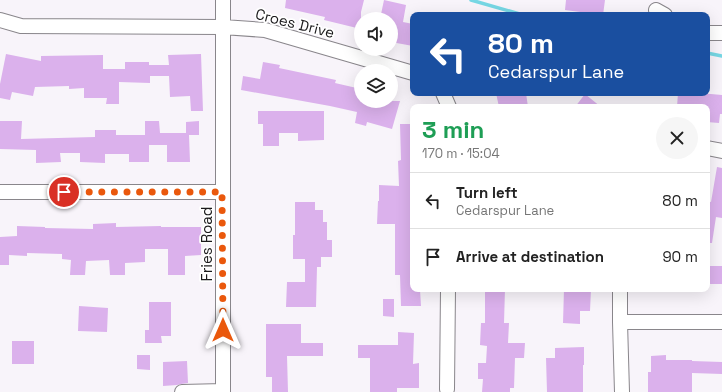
<!DOCTYPE html>
<html lang="en">
<head>
<meta charset="utf-8">
<style>
	:root { --surface:#fff; --page:#f6f6f6; --text:#222; --muted:#767676; --line:#e0e0e0 }
	body { margin:0; font-family:"Space Grotesk",sans-serif; background:var(--page); color:var(--text); height:100vh; display:flex; flex-direction:column; font-size:15px; white-space:nowrap }
	* { box-sizing:border-box; margin:0 }
	p { font-size:13px; color:var(--muted) }
	.icon { flex:none; width:22px; height:22px; fill:none; stroke:currentColor; stroke-width:2; stroke-linecap:round; stroke-linejoin:round }
	.map { position:relative; flex:1; overflow:hidden }
	.drawer { position:absolute; left:410px; top:104px; width:300px; height:188px; display:flex; flex-direction:column; background:var(--surface); border-radius:8px; box-shadow:0 4px 16px #0002 }
	.drawer>* { flex:none }
	.hud { position:absolute; left:410px; top:12px; width:300px; height:84px; border-radius:8px; box-shadow:0 4px 16px #0002; background:#1a4fa0; color:#fff; overflow:hidden }
	.buttons { position:absolute; left:354px; top:12px; display:grid; gap:8px }
	.buttons a { display:grid; place-items:center; width:44px; height:44px; border-radius:50%; background:var(--surface); box-shadow:0 4px 16px #0002; font-size:20px }
	.pin { position:absolute; display:grid; place-items:center; width:34px; height:34px; color:#fff; margin:-17px; border:2px solid #fff; border-radius:50%; box-shadow:0 1px 4px #0007 }
	.me { position:absolute; width:44px; margin:-22px; rotate:0deg; stroke-linejoin:round; filter:drop-shadow(0 0 3px #0008) }
	.turn { display:flex; align-items:center; gap:14px; height:84px; padding:0 12px; font-size:18px }
	.turn .icon { width:52px; height:52px; stroke-width:2.5 }
	.turn b { display:block; font-size:28px; line-height:34px }
	.round { display:grid; place-items:center; flex:none; width:42px; height:42px; border-radius:21px; background:var(--page) }
	.overview { display:flex; align-items:center; justify-content:space-between; height:68px; padding:0 12px }
	h1 { font-size:24px; font-weight:700; line-height:30px; color:#1e9e55 }
	ul { padding:0; list-style:none }
	li { display:flex; align-items:center; gap:12px; height:56px; padding:0 12px; border-top:1px solid var(--line) }
	li div { flex:1 }
	li b { display:block; font-size:15px }
	li em { font-style:normal }
	.map>svg:first-child { display:block }
	.lines { fill:none; stroke-linecap:round; stroke-linejoin:round }
	.stream { stroke:#76d7e4; stroke-width:3.5 }
	.building { fill:#dbb1ec }
	.minor-casing { stroke:#89868b; stroke-width:16 }
	.minor { stroke:#fff; stroke-width:14 }
	.route { stroke:#ea580c; stroke-width:7; stroke-dasharray:0 12.6 }
	.labels { text-anchor:middle; dominant-baseline:central; stroke-width:3.5; stroke-linejoin:round; paint-order:stroke }
	.street-label { font-size:15px; fill:#1b1a1c; stroke:#fff }
</style>
</head>
<body>
<div class="map">
<svg width="722" height="392" viewBox="0 0 722 392">
	<rect width="100%" height="100%" fill="#f8f4fa"/>
	<g class="lines">
		<!-- stream -->
		<path class="stream" d="M471 0 523 15
			M707 53 722 56"/>
	</g>
	<!-- building -->
	<path class="building" d="M286 0H364L361 12V29L324 20 325 17 285 8Z
		M384 0 406 5 403 22 413 24V46L391 42V19H380Z
		M566 0H605L603 15 565 10Z
		M6 54 41 61V56L103 55V69H125V62H149V65H169L168 55 201 54 203 111H191L190 96 170 97 169 76H150V83L119 82V104H106L107 98H84V88L69 89V86L35 87 33 96 12 92 10 100 0 98V84Z
		M263 62 280 65 279 68 336 80 335 83 361 89V101H400L392 129 367 122 366 126 355 123 357 112 330 106 241 90 243 76 260 79Z
		M496 93H511V95L526 93 528 107H499Z
		M678 93H700L722 95V114H720L719 123 707 122V107H677Z
		M585 94 601 107H575Z
		M258 111H324V140L298 141V133H279V146H263V124H258Z
		M0 121H22L21 139 95 137V130H116V135H145V121H159L160 133H186V122L199 121V135H189L190 162H167V145H149V162H129V154H105V163L80 162V153H60L61 162 36 163V150L0 149Z
		M400 124H413V289H420L421 306H401L400 275H395V224H377L378 201H379V185L399 186 398 161 401 160Z
		M717 167 722 168V218L716 217 712 243H707V201L711 202Z
		M295 202H315V210H323V222H327V240H332V257H321V267H317L316 307H286L287 282H305V259H293V235H295Z
		M116 223V227L161 226V227H201V255L185 256V275H168V249H145V262L125 263V275H110L109 260 86 261 85 275H70L71 260 62 259V254L27 253V256L9 255V265H0V237L17 236V226L45 227V228L93 229V224Z
		M709 266H722V284H708Z
		M485 289H505L504 323H509L508 343H525L524 358H515L514 388H510V392H482L483 379H478V363H486L487 346 480 345 481 323H485Z
		M564 289H591L590 311H580V324L563 323Z
		M383 299H394V317L383 316Z
		M149 302H171V336H161L162 343H145V330H149Z
		M79 306 108 308 107 332 78 331Z
		M266 324H301V343H323V356H287L288 392H272V377H266Z
		M398 332 414 333 413 364 419 363V388H397V392H370V358H358V345H398Z
		M12 341H34V364H12Z
		M584 347V365H583V392H547L546 358H555V348Z
		M137 355H150V370L137 369Z
		M666 355V360H692V361L722 362V374L692 373V392H648V372H651V356Z
		M187 361 188 383 181 384 177 385 163 386V362Z"/>
	<g class="lines">
		<defs>
			<path id="minor" d="M223 0V392
				M656 10 665 15
				M0 20 21 26 223 27 265 30 413 73
				M707 33H722
				M443 93 449 107
				M707 148 722 151
				M0 192H222
				M620 289V322L622 392
				M620 322H722
				M447 389 448 289
				M182 392 223 391"/>
		</defs>
		<!-- minor casing -->
		<use href="#minor" class="minor-casing"/>
		<!-- minor -->
		<use href="#minor" class="minor"/>
	</g>
	<g class="lines">
		<!-- route -->
		<path class="route" d="M64 192H222L223 330"/>
	</g>
	<g class="labels">
		<!-- street labels -->
		<g class="street-label">
			<text transform="translate(295 23) rotate(14)">Croes Drive</text>
			<text transform="translate(206 244) rotate(-90)">Fries Road</text>
		</g>
	</g>
</svg>
<div class="buttons">
<a><svg class="icon" aria-label="sound" viewBox="0 0 24 24"><path d="M4 9h4l5-4v14l-5-4H4zM17 9q2 3 0 6"/></svg></a>
<a><svg class="icon" aria-label="layers" viewBox="0 0 24 24"><path d="M12 4l9 5-9 5-9-5zM3 14l9 5 9-5"/></svg></a>
</div>
<div class="pin" style="left:64px;top:192px;background:#d93025"><svg class="icon" aria-label="arrive" viewBox="0 0 24 24"><path d="M6 21V4h12l-3 4 3 4H6"/></svg></div>
<svg class="me" style="left:223px;top:330px" viewBox="-20 -20 40 40"><path d="M0-17L14 15 0 8-14 15z" fill="#ea580c" stroke="#fff" stroke-width="4"/></svg>
<div class="hud">
<div class="turn"><svg class="icon" aria-label="left" viewBox="0 0 24 24"><path d="M17 20v-9H6M10 6l-5 5 5 5"/></svg><div><b>80 m</b>Cedarspur Lane</div></div>
</div>
<section class="drawer">
<div class="overview"><div><h1>3 min</h1><p>170 m · 15:04</p></div><a class="round"><svg class="icon" aria-label="close" viewBox="0 0 24 24"><path d="M6 6l12 12M18 6L6 18"/></svg></a></div>
<ul>
<li><svg class="icon" aria-label="left" viewBox="0 0 24 24"><path d="M17 20v-9H6M10 6l-5 5 5 5"/></svg><div><b>Turn left</b><p>Cedarspur Lane</p></div><em>80 m</em></li>
<li><svg class="icon" aria-label="arrive" viewBox="0 0 24 24"><path d="M6 21V4h12l-3 4 3 4H6"/></svg><div><b>Arrive at destination</b></div><em>90 m</em></li>
</ul>
</section>
</div>
</body>
</html>
